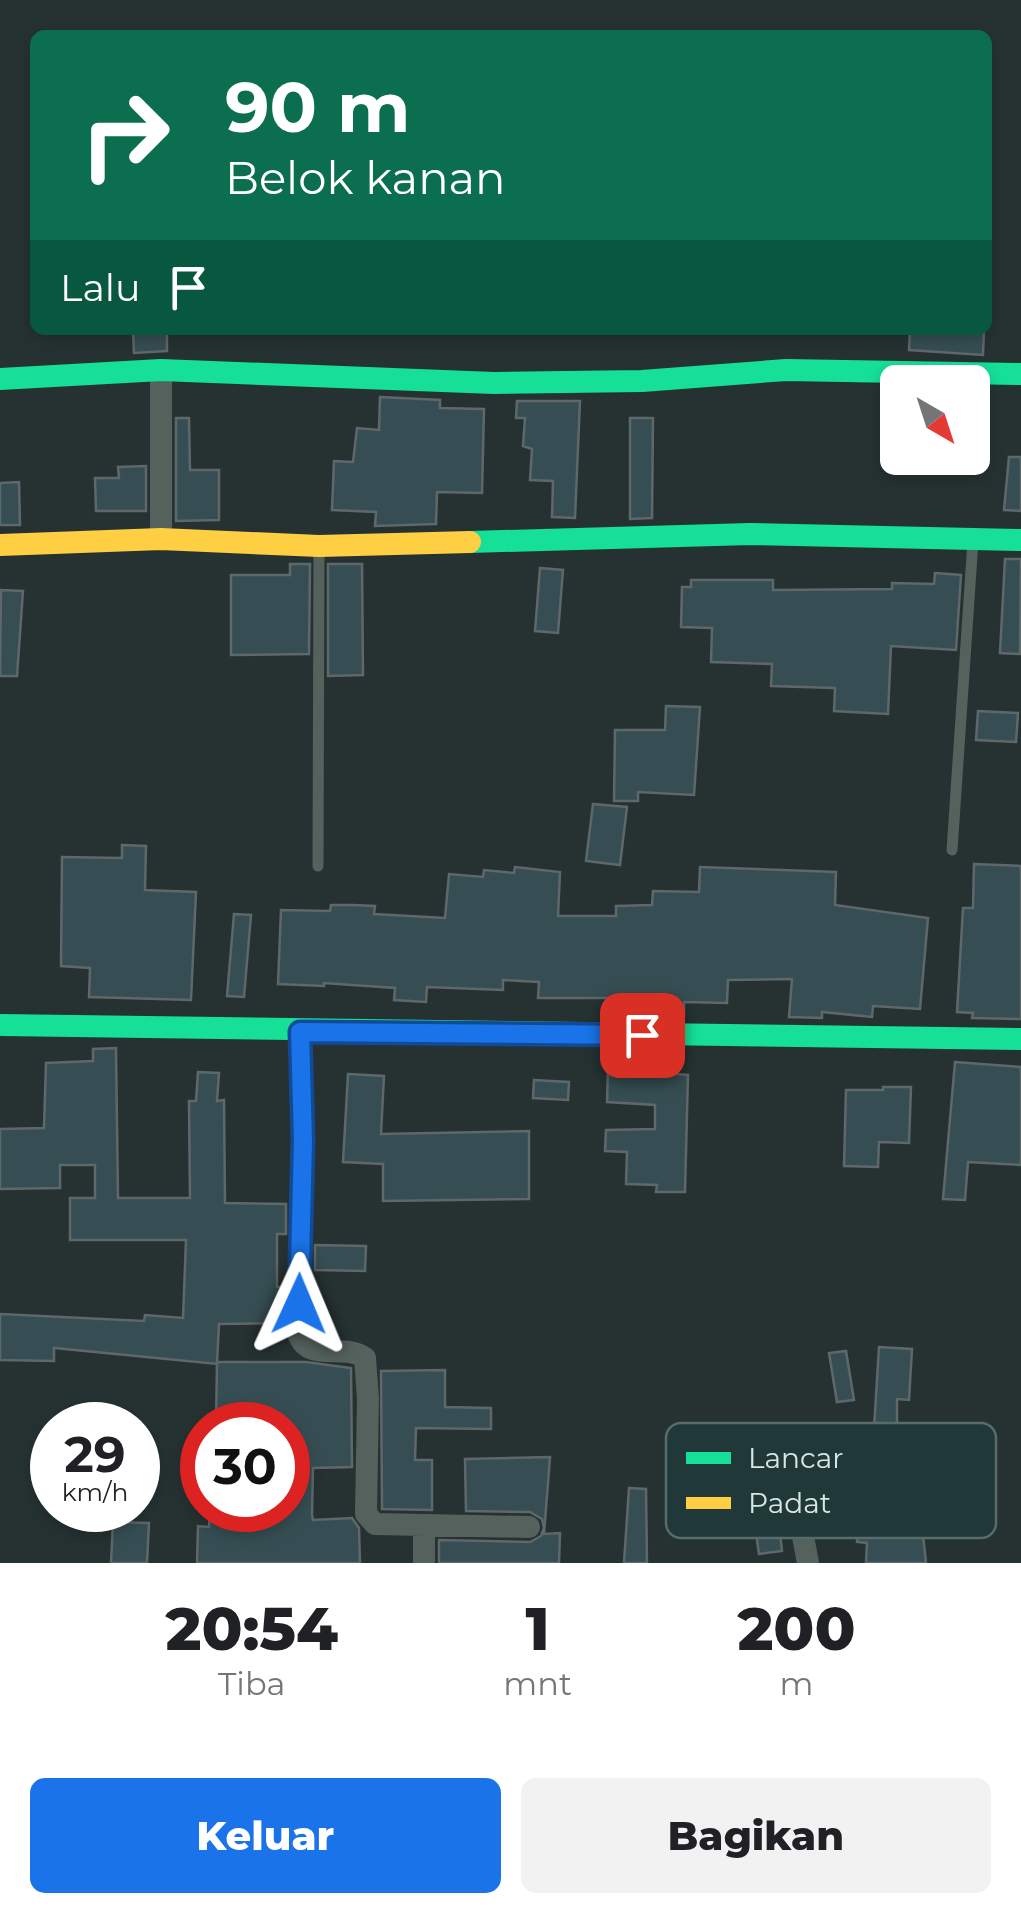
<!DOCTYPE html>
<html lang="id">
<head>
<meta charset="utf-8">
<style>
	:root { --surface:#fff; --page:#f2f2f2; --text:#202124; --muted:#757577; --accent:#1a73e8 }
	body { margin:0; font-family:Montserrat,sans-serif; background:var(--page); color:var(--text); height:100vh; display:flex; flex-direction:column; font-size:38px; white-space:nowrap }
	* { box-sizing:border-box; margin:0 }
	p { font-size:32px; color:var(--muted) }
	.icon { flex:none; width:55px; height:55px; fill:none; stroke:currentColor; stroke-width:2; stroke-linecap:round; stroke-linejoin:round }
	.map { position:relative; height:1563px; overflow:hidden }
	.sheet { display:flex; flex-direction:column; background:var(--surface); flex:1 }
	.sheet>* { flex:none }
	.banner { position:absolute; left:30px; top:30px; width:962px; height:305px; border-radius:15px; box-shadow:0 5px 15px #0003; background:#0b6e4f; color:#fff; overflow:hidden }
	.needle { width:65px; rotate:141deg }
	.tools { position:absolute; left:880px; top:365px; display:grid; gap:20px }
	.tools a { display:grid; place-items:center; width:110px; height:110px; border-radius:15px; background:var(--surface); box-shadow:0 5px 15px #0003; font-size:50px }
	.speed { position:absolute; left:30px; top:1402px; display:flex; gap:20px; font-size:50px; font-weight:700; text-align:center }
	.speed>* { display:grid; place-content:center; width:130px; height:130px; border-radius:50%; background:var(--surface); box-shadow:0 5px 15px #0003; line-height:1 }
	.speed small { font-size:25px; font-weight:400 }
	.speed .limit { border:15px solid #d22; background:#fff; color:#111 }
	.pin { position:absolute; display:grid; place-items:center; width:85px; height:85px; color:#fff; margin:-42px; border-radius:20px; box-shadow:0 5px 15px #0006 }
	.me { position:absolute; width:110px; margin:-55px; rotate:1deg; stroke-linejoin:round; filter:drop-shadow(0 0 8px #0008) }
	.turn { display:flex; align-items:center; gap:35px; height:210px; padding:0 30px; font-size:45px }
	.turn .icon { width:130px; height:130px; stroke-width:2.5 }
	.turn b { display:block; font-size:70px; line-height:85px }
	.then { display:flex; align-items:center; height:95px; padding:0 30px; background:#0003; gap:20px; font-size:38px }
	.eta { display:flex; justify-content:space-evenly; align-items:center; height:170px; text-align:center }
	.eta b { font-size:60px; font-weight:800; line-height:70px }
	.action { display:flex; gap:20px; margin-top:auto; padding:20px 30px }
	.action a { flex:1; height:115px; border-radius:15px; background:var(--accent); color:#fff; font-size:40px; font-weight:800; line-height:115px; text-align:center }
	.action a+a { background:var(--page); color:var(--text) }
	.map>svg:first-child { display:block }
	.building { fill:#364e53; stroke:#5e676a; stroke-width:2.5 }
	.lines { fill:none; stroke-linecap:round; stroke-linejoin:round }
	.lane { stroke:#55615c; stroke-width:11 }
	.street { stroke:#55615c; stroke-width:22 }
	.fast { stroke:#16e098; stroke-width:22 }
	.slow { stroke:#ffcf43; stroke-width:22 }
	.route-casing { stroke:#114b97; stroke-width:25 }
	.route { stroke:#1a73e8; stroke-width:18 }
	.key { fill:#203837; stroke:#576c6b; stroke-width:2.5 }
	.key-label { font-size:28px; fill:#d8e6e5 }
</style>
</head>
<body>
<div class="map">
<svg width="1021" height="1563" viewBox="0 0 1021 1563">
	<rect width="100%" height="100%" fill="#263232"/>
	<!-- building -->
	<path class="building" d="M167 330V351L134 353 133 331Z
		M910 330H984L983 355 909 350Z
		M380 397 440 400V408L484 409 482 493 437 492 436 524 375 526 376 512 332 510 334 461 353 462 357 428 379 430Z
		M517 401H580L575 518 552 517 553 481 530 480 532 449 523 446 525 418H516Z
		M176 418H189L190 470H219V520L176 521Z
		M630 418H653L652 518 630 519Z
		M1009 457H1021V511L1004 510Z
		M146 466V511H96L95 478H119L118 467Z
		M19 482 20 525H0V483Z
		M1005 559H1021L1020 654 1000 653Z
		M290 564H310L309 654 231 655V575H290Z
		M328 564H362L363 675 328 676Z
		M540 568 563 570 558 633 535 631Z
		M935 573 961 575 956 650 891 646 888 714 834 711 835 688 771 686 772 664 711 662 712 628 681 627 682 587H691V580H773V590L892 589V583L934 584Z
		M1 590 23 591 17 676H0Z
		M666 706 700 707 694 795 638 792V801H614L615 730H665Z
		M978 711 1018 713 1016 742 976 740Z
		M593 804 627 807 620 865 586 861Z
		M122 845 146 846 145 890 196 892 191 1000 89 997 90 968 61 966 62 857 122 858Z
		M974 864 1021 866V1019L972 1018 973 1013 957 1012 963 908H973Z
		M515 867 560 872 558 916H616V906L652 905 653 891 699 892 700 867 836 872 835 905 928 918 920 1009 873 1006 872 1017 822 1012V1018L789 1017 792 979 728 980 727 1003 684 1002V1016L648 1015 649 1010 619 1011 618 998H538L539 982 503 980V990L427 987 426 1002 394 1000 395 988 324 983V986L278 984 281 910 330 911 331 905H352L375 906 374 914 445 918 449 874 483 877 484 870 514 873Z
		M234 914 251 915 244 997 227 996Z
		M116 1048 118 1198H190L189 1101H196L198 1072 219 1073 217 1101 224 1100 225 1203 286 1204V1234H277V1287H284L283 1323 219 1324 217 1364 54 1348V1361L0 1360V1314L144 1321 145 1315 183 1318 186 1240H70V1198H95V1165H60V1188L0 1189V1129L44 1128 46 1063 93 1061V1049Z
		M955 1062 1021 1067V1165L968 1162 965 1200 943 1199Z
		M608 1069 688 1075 685 1192H656L657 1185 626 1184 627 1152 605 1151 606 1130 655 1129V1105L607 1102Z
		M348 1074 384 1076 381 1134 529 1131V1199L383 1201V1164L343 1162Z
		M534 1080 569 1082 568 1100 533 1098Z
		M883 1087H911L909 1143 879 1142 878 1167 844 1166 846 1090H883Z
		M315 1245 366 1246 365 1271 315 1270Z
		M879 1347 912 1349 909 1400 897 1399V1441L926 1443 925 1473 897 1472V1478H871Z
		M846 1351 854 1400 837 1402 829 1353Z
		M217 1362H306L351 1368 352 1467 313 1468 312 1515 313 1520 352 1518 359 1528 360 1563H197L198 1526 209 1527 210 1510H288V1424H216Z
		M445 1370V1407L491 1408V1429L416 1428 415 1460H432V1510L382 1509 381 1371Z
		M550 1457 544 1534 560 1533 559 1563H439V1540L530 1542 541 1536 544 1528 542 1519 530 1512 466 1511 465 1459Z
		M629 1488 646 1489 647 1563H624Z
		M859 1514 921 1515 926 1563H866L867 1543 857 1542Z
		M113 1522 149 1523 147 1563H111Z
		M779 1523 782 1551 759 1554 755 1526Z"/>
	<g class="lines">
		<!-- lane -->
		<path class="lane" d="M952 850 973 541
			M318 866 319 550"/>
		<!-- street -->
		<path class="street" d="M161 539V370
			M300 1031 303 1141 298 1333C308 1364 344 1342 365 1358L368 1399 366 1514 375 1524 529 1527
			M424 1527V1563
			M802 1531 808 1563"/>
		<!-- fast -->
		<path class="fast" d="M0 379 161 370 494 383 642 381 786 370 1021 374
			M470 542 750 534 1021 540
			M0 1025 1021 1039"/>
		<!-- slow -->
		<path class="slow" d="M0 545 161 539 319 546 470 542"/>
	</g>
	<g class="lines">
		<defs>
			<path id="route" d="M299 1304 303 1141 300 1032 642 1035"/>
		</defs>
		<!-- route casing -->
		<use href="#route" class="route-casing"/>
		<!-- route -->
		<use href="#route" class="route"/>
	</g>
	<!-- legend -->
	<rect x="666" y="1423" width="330" height="115" rx="15" class="key"/>
	<rect x="686" y="1452" width="45" height="12" fill="#16e098"/>
	<rect x="686" y="1497" width="45" height="12" fill="#ffcf43"/>
	<g class="key-label">
		<text x="748" y="1468">Lancar</text>
		<text x="748" y="1513">Padat</text>
	</g>
</svg>
<div class="tools">
<a><svg class="needle" viewBox="-14 -14 28 28"><path d="M0-13l5 13h-10z" fill="#e53935"/><path d="M0 13l5-13h-10z" fill="#757577"/></svg></a>
</div>
<div class="speed"><div>29<small>km/h</small></div><div class="limit">30</div></div>
<div class="pin" style="left:642px;top:1035px;background:#d93025"><svg class="icon" aria-label="arrive" viewBox="0 0 24 24"><path d="M6 21V4h12l-3 4 3 4H6"/></svg></div>
<svg class="me" style="left:299px;top:1304px" viewBox="-20 -20 40 40"><path d="M0-17L14 15 0 8-14 15z" fill="#1a73e8" stroke="#fff" stroke-width="4"/></svg>
<div class="banner">
<div class="turn"><svg class="icon" aria-label="right" viewBox="0 0 24 24"><path d="M7 20v-9h11M14 6l5 5-5 5"/></svg><div><b>90 m</b>Belok kanan</div></div>
<div class="then">Lalu<svg class="icon" aria-label="arrive" viewBox="0 0 24 24"><path d="M6 21V4h12l-3 4 3 4H6"/></svg></div>
</div>
</div>
<section class="sheet">
<div class="eta">
<div><b>20:54</b><p>Tiba</p></div>
<div><b>1</b><p>mnt</p></div>
<div><b>200</b><p>m</p></div>
</div>
<div class="action"><a>Keluar</a><a>Bagikan</a></div>
</section>
</body>
</html>
